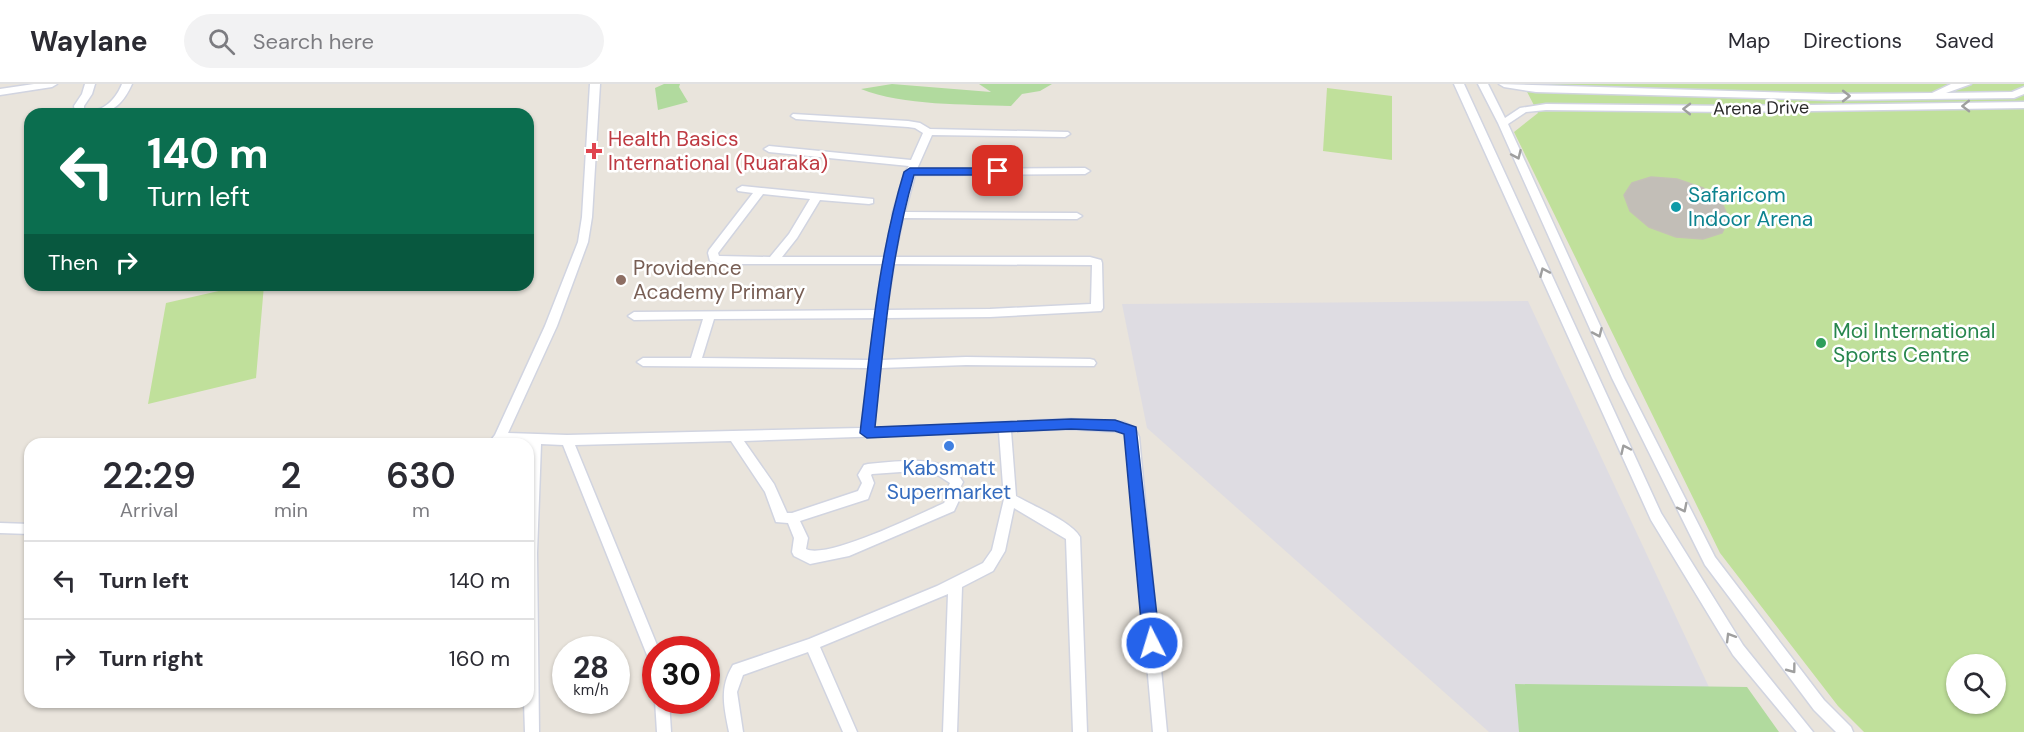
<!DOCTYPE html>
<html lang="en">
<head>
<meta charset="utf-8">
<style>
	:root { --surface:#fff; --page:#f2f2f3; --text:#2b2b33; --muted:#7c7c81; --line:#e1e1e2 }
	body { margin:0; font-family:"DM Sans",sans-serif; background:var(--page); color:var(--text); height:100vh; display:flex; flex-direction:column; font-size:22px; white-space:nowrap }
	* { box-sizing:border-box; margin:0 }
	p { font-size:20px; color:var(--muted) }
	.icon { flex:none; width:33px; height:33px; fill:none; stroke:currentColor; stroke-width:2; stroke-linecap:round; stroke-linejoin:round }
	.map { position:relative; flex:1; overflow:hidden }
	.side { position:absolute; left:24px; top:354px; width:510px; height:270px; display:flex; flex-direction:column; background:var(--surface); border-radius:18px; box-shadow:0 2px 4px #0004 }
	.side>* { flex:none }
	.guide { position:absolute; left:24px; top:24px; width:510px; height:183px; border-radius:18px; box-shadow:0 2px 4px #0004; background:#0b6e4f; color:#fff; overflow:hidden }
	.buttons { position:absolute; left:1946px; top:570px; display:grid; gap:12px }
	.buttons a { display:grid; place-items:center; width:60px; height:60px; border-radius:50%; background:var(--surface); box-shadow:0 2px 4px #0004; font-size:30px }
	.speed { position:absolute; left:552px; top:552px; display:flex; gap:12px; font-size:30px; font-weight:700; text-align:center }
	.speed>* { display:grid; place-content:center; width:78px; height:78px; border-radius:50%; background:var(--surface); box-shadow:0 2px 4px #0004; line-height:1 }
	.speed small { font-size:15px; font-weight:400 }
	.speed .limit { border:9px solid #d22; background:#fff; color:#111 }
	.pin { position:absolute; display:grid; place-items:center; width:51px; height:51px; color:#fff; margin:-26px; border-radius:12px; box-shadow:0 3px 9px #0006 }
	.me { position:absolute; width:66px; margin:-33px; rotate:355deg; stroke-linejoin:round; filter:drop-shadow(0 0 4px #0008) }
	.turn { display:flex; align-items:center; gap:21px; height:126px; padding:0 24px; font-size:27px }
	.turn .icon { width:78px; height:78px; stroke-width:2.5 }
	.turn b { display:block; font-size:42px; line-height:51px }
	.then { display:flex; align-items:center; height:57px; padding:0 24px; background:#0003; gap:12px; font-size:22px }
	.eta { display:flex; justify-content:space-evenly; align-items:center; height:102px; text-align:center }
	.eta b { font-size:36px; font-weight:600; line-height:42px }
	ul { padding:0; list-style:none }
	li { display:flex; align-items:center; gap:18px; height:78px; padding:0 24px; border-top:2px solid var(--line) }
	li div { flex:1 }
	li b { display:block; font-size:22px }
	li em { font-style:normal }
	header { display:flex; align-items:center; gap:36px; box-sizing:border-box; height:84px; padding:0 30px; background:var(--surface); border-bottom:2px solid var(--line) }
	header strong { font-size:28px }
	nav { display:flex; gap:33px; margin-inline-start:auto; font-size:21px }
	.search { width:420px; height:54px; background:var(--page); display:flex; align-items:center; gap:15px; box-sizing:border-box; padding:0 21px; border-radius:33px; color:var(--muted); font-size:22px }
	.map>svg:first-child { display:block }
	.industrial { fill:#dedce2 }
	.green { fill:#b1da9e }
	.pitch { fill:#c0e09b; fill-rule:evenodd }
	.building { fill:#c2beb7; stroke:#c4c0b6; stroke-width:1.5 }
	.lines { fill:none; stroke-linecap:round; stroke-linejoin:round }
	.minor-casing { stroke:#d1d4e0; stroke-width:3 }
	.minor { fill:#fff; fill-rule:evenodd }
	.oneway { stroke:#9f9f9f }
	.route { fill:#2563eb; stroke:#184099; stroke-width:1.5 }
	.health-dot { fill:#e0444e; stroke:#fff; stroke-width:2 }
	.culture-dot { fill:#0f9aa8; stroke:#fff; stroke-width:2 }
	.education-dot { fill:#8d6e63; stroke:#fff; stroke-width:2 }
	.leisure-dot { fill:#2e9e5b; stroke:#fff; stroke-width:2 }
	.shop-dot { fill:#3f7fe0; stroke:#fff; stroke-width:2 }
	.labels { text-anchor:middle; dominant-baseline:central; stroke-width:5; stroke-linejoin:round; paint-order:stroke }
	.far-street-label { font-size:18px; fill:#292929; stroke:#fff }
	.health-label { font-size:21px; fill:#be3a42; stroke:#fff; text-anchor:start }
	.culture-label { font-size:21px; fill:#0d838f; stroke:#fff; text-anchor:start }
	.education-label { font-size:21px; fill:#785e54; stroke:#fff; text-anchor:start }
	.leisure-label { font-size:21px; fill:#27864d; stroke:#fff; text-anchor:start }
	.shop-label { font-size:21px; fill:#366cbe; stroke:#fff }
</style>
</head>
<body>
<header>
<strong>Waylane</strong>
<div class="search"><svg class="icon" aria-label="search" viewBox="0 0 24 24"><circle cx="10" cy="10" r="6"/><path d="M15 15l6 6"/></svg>Search here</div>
<nav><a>Map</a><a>Directions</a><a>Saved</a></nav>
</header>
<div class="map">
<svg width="2024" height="648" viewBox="0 0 2024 648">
	<rect width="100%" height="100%" fill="#e9e4dc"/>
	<!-- industrial -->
	<path class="industrial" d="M1528 217 1730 648H1489L1147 344 1122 220Z"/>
	<!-- green -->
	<path class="green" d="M664 0H680L679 3 688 18 658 26 655 4Z
		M892 0 991 8 979 0H1052L1040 7 1022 10 1011 22C966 20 903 22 861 5Z
		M1515 600 1747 603 1779 648H1519Z"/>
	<!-- pitch -->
	<path class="pitch" d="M1523 0H2024V648H1864L1838 622 1720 469 1514 48 1538 29ZM1956 580H1995V620H1956Z
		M1327 4 1392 12V76L1323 67Z
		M245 201H264L256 294 148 320 166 219Z"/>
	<!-- building -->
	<path class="building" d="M1651 93 1677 95 1703 104 1722 119 1729 135 1722 149 1703 155 1676 153 1649 143 1630 127 1624 111 1632 99Z"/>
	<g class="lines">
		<defs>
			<path id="minor" d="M34 0H57L52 3 0 11V5Z
				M85 0H95L92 10 84 22V25C102 31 116 15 122 0H132C124 18 113 30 93 30 86 30 81 31 75 27L74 22 82 10Z
				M590 0H600L592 133 588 158 557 242 508 349 567 351 861 344 869 284 643 282 637 278 643 274H691L703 235 634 236 628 232 634 228 876 226 883 180H722L710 177 708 169 709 166 753 109 738 107 737 105 742 102 873 115V119L869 120 820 116 797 154 782 173H884L893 133 892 131 905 88 909 82 769 68 764 65 769 62 911 76 923 49 915 44 908 43 796 35 791 32 793 30 908 37 920 39 930 45 1068 48 1070 50 1065 53 932 51 917 85 1085 84 1090 87 1085 90 915 91 905 128 1077 129 1082 132 1077 135 903 134 895 173H1090L1101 176 1102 179 1103 224 1101 227 990 233 886 234 881 276 966 273 1090 275 1094 276 1096 279 1094 282 966 281 880 284 874 344 1070 335 1124 338 1135 344 1139 353 1167 648H1153L1127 353 1122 348 1070 345 1011 347 1016 412C1033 422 1071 437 1080 453L1087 648H1073L1066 455 1014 424 1005 467 993 487 962 503 957 648H943L948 510 820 563 857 648H843L808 568 743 591 737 608 743 648H729C724 623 719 604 733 581L809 555 937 502 983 479 992 466 1004 415 999 348 744 357 774 400 787 429H792L858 407 862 399 858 391 864 381 868 380C897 378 946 368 963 398L958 408 961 412 954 427 849 472 810 480 794 472 792 468 794 454 788 439 776 438 765 408 731 357 575 361 659 566H656V582L651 581 563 361 541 360 537 469 539 648H525L524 618H528L529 360H488L495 351 545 242 578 158 582 133ZM763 110 810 115 789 150 770 173 719 172 718 169ZM894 180 1090 181H1092L1091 220 990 225 887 226ZM875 234 870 276 702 274 714 235ZM915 387 936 390 950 399 944 411 947 415 944 419C920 430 826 476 806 465L808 454 800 437 868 415 874 399 871 391 872 390Z
				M1454 0H1464L1661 429 1743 561 1813 648H1797L1733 571 1651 436Z
				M1478 0H1488L1505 34 1520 24 1546 20 1733 22 2024 18V24L1733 28 1546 26 1526 28 1508 40 1624 294 1715 473 1824 616 1851 643 1853 648H1836L1814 626 1705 481 1612 294 1498 39Z
				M1499 0 1832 10 1932 9 1951 0H1971L1946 9 2012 8 2024 3V10L2014 14 1832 16 1536 8 1504 3Z
				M0 439 30 440V450L0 449Z
				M656 614V616H669L671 648H657L655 616Z"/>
		</defs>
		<!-- minor casing -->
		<use href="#minor" class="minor-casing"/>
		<!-- minor -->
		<use href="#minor" class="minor"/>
	</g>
	<!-- one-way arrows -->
	<defs><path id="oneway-chevron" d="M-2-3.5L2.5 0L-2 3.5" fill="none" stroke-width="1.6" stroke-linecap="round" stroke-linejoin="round" transform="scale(1.5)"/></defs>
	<g class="oneway">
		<use href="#oneway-chevron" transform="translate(1846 12)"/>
		<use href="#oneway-chevron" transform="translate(1966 22) rotate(179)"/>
		<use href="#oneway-chevron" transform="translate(1687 25) rotate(-179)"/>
		<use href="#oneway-chevron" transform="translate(1517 71) rotate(66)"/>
		<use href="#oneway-chevron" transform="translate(1544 188) rotate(-114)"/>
		<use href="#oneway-chevron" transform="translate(1598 249) rotate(66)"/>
		<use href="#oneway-chevron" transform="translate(1625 365) rotate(-115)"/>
		<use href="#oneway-chevron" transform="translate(1683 424) rotate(63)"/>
		<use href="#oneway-chevron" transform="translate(1730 553) rotate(-121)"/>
		<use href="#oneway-chevron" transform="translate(1792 585) rotate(53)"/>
	</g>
	<!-- route -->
	<path class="route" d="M910 84H998L1003 87 998 91H914C890 173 884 258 875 343L1071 335 1115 336 1136 343 1160 559 1157 564 1152 566 1146 564 1143 559 1124 350 1115 347 1071 345 867 354 860 349C871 261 878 173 904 88Z"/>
	<!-- markers -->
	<path class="health-dot" d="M591 58h6v6h6v6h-6v6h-6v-6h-6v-6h6z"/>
	<circle class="culture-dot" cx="1676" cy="123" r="6"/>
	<circle class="education-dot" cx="621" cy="196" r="6"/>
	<circle class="leisure-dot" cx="1821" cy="259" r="6"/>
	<circle class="shop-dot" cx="949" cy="362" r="6"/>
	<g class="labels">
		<!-- far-street labels -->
		<g class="far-street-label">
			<text transform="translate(1761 24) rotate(-1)">Arena Drive</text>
		</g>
		<!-- health labels -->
		<g class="health-label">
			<text x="608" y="55">Health Basics<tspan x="608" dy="24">International (Ruaraka)</tspan></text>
		</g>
		<!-- culture labels -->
		<g class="culture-label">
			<text x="1688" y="111">Safaricom<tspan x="1688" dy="24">Indoor Arena</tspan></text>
		</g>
		<!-- education labels -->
		<g class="education-label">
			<text x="633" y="184">Providence<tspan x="633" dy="24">Academy Primary</tspan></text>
		</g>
		<!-- leisure labels -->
		<g class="leisure-label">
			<text x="1833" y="247">Moi International<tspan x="1833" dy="24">Sports Centre</tspan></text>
		</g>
		<!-- shop labels -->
		<g class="shop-label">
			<text x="949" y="384">Kabsmatt<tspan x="949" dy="24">Supermarket</tspan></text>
		</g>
	</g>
</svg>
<div class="buttons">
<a><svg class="icon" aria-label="search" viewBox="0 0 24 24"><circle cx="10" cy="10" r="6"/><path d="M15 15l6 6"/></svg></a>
</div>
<div class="speed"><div>28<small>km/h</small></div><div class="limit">30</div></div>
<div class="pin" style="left:998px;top:87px;background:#d93025"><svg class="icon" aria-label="arrive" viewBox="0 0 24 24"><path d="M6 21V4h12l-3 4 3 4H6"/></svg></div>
<svg class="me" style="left:1152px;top:559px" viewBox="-20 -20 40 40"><circle r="17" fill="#2563eb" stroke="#fff" stroke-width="3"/><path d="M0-11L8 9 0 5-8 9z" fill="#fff"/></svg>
<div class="guide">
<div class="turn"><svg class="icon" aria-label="left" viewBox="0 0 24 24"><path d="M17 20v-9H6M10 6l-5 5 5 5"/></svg><div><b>140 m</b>Turn left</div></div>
<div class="then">Then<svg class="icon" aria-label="right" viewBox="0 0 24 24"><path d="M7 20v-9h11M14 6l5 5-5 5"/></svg></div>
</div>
<section class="side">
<div class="eta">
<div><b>22:29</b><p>Arrival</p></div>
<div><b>2</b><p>min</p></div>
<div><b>630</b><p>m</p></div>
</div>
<ul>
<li><svg class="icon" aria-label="left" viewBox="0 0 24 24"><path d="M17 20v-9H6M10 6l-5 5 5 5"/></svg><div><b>Turn left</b></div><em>140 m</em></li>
<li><svg class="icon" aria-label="right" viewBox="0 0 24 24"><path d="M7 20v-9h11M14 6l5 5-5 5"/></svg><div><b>Turn right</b></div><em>160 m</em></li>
</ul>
</section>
</div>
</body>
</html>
